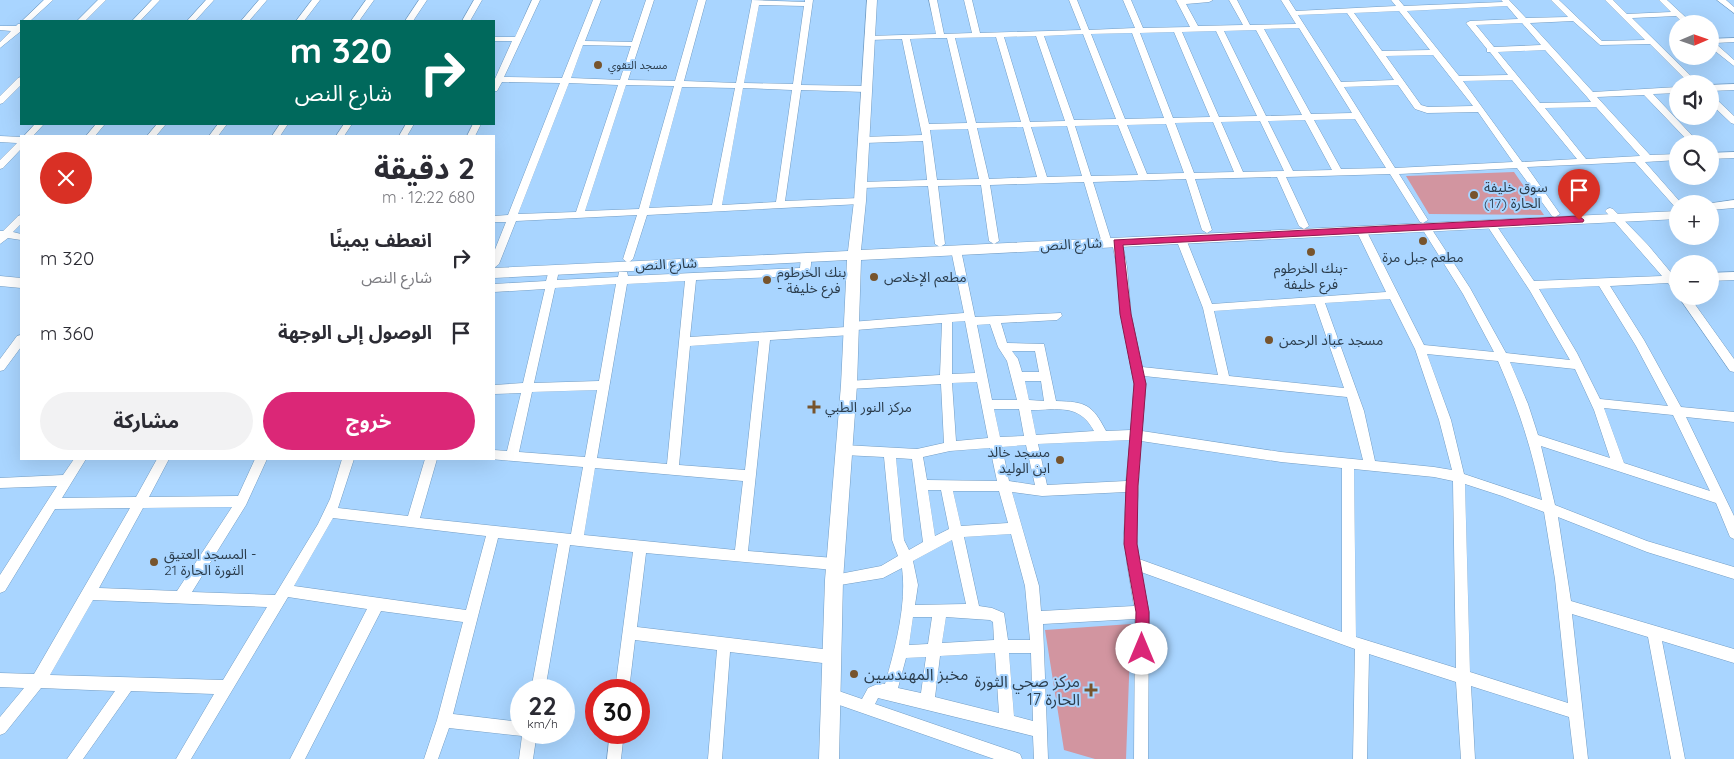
<!DOCTYPE html>
<html lang="ar">
<head>
<meta charset="utf-8">
<style>
	:root { --surface:#fff; --page:#f2f2f3; --text:#2b2b33; --muted:#7c7c81; --accent:#db2777 }
	body { margin:0; font-family:Quicksand,"Noto Sans Arabic",sans-serif; background:var(--page); color:var(--text); direction:rtl; height:100vh; display:flex; flex-direction:column; font-size:19px; white-space:nowrap }
	* { box-sizing:border-box; margin:0 }
	p { font-size:16px; color:var(--muted) }
	.icon { flex:none; width:28px; height:28px; fill:none; stroke:currentColor; stroke-width:2; stroke-linecap:round; stroke-linejoin:round }
	.map { position:relative; flex:1; overflow:hidden; direction:ltr }
	.side { position:absolute; left:20px; top:135px; width:475px; height:325px; display:flex; flex-direction:column; background:var(--surface); border-radius:0px; box-shadow:0 5px 20px #0002; direction:rtl }
	.side>* { flex:none }
	.banner { position:absolute; left:20px; top:20px; width:475px; height:105px; border-radius:0px; box-shadow:0 5px 20px #0002; direction:rtl; background:#00695c; color:#fff; overflow:hidden }
	.needle { width:32px; rotate:88deg }
	.fabs { position:absolute; left:1669px; top:15px; display:grid; gap:10px }
	.fabs a { display:grid; place-items:center; width:50px; height:50px; border-radius:50%; background:var(--surface); box-shadow:0 5px 20px #0002; font-size:25px }
	.speed { position:absolute; left:510px; top:679px; display:flex; gap:10px; font-size:25px; font-weight:700; text-align:center }
	.speed>* { display:grid; place-content:center; width:65px; height:65px; border-radius:50%; background:var(--surface); box-shadow:0 5px 20px #0002; line-height:1 }
	.speed small { font-size:12px; font-weight:400 }
	.speed .limit { border:8px solid #d22; background:#fff; color:#111 }
	.pin { position:absolute; display:grid; place-items:center; width:42px; height:42px; color:#fff; margin:-51px -21px; border-radius:50% 50% 50% 0; rotate:-45deg; box-shadow:0 0 5px #0007 }
	.pin .icon { rotate:45deg }
	.me { position:absolute; width:55px; margin:-28px; rotate:0deg; stroke-linejoin:round; filter:drop-shadow(0 0 4px #0008) }
	.turn { display:flex; align-items:center; gap:18px; height:105px; padding:0 20px; font-size:22px }
	.turn .icon { width:65px; height:65px; stroke-width:2.5 }
	.turn b { display:block; font-size:35px; line-height:42px }
	.round { display:grid; place-items:center; flex:none; width:52px; height:52px; border-radius:26px; background:var(--page) }
	.headline { display:flex; align-items:center; justify-content:space-between; height:85px; padding:0 20px }
	h1 { font-size:30px; font-weight:700; line-height:38px }
	.action { display:flex; gap:10px; margin-top:auto; padding:10px 20px }
	.action a { flex:1; height:58px; border-radius:30px; background:var(--accent); color:#fff; font-size:20px; font-weight:700; line-height:58px; text-align:center }
	.action a+a { background:var(--page); color:var(--text) }
	ul { padding:0; list-style:none }
	li { display:flex; align-items:center; gap:15px; height:75px; padding:0 20px }
	li div { flex:1 }
	li b { display:block; font-size:19px }
	li em { font-style:normal }
	.map>svg:first-child { display:block }
	.building { fill:#d295a0 }
	.lines { fill:none; stroke-linecap:round; stroke-linejoin:round }
	.street-casing { stroke:#739dc4; stroke-width:1 }
	.secondary-casing { stroke:#739dc4; stroke-width:1 }
	.street { fill:#fff; fill-rule:evenodd }
	.secondary { fill:#fff; fill-rule:evenodd }
	.route { fill:#db2777; stroke:#8e194d }
	.poi-dot { fill:#77542d; stroke:#a9d5ff; stroke-width:2 }
	.labels { text-anchor:middle; dominant-baseline:central; stroke-width:4; stroke-linejoin:round; paint-order:stroke }
	.far-poi-label { font-size:11px; fill:#2b3d4d; stroke:#a9d5ff; text-anchor:start }
	.poi-label { font-size:14px; fill:#2b3d4d; stroke:#a9d5ff; text-anchor:start }
	.street-label { font-size:14px; fill:#2b3d4d; stroke:#a9d5ff }
	.near-poi-label { font-size:16px; fill:#2b3d4d; stroke:#a9d5ff; text-anchor:start }
</style>
</head>
<body>
<div class="map">
<svg width="1734" height="759" viewBox="0 0 1734 759">
	<rect width="100%" height="100%" fill="#a9d5ff"/>
	<!-- building -->
	<path class="building" d="M1514 172 1544 215 1429 214 1406 176Z
		M1131 624 1126 759H1095L1064 750 1045 630Z"/>
	<g class="lines">
		<defs>
			<path id="street" d="M44 0H53L30 21H22Z
				M98 0H106L85 21H77Z
				M152 0H160L140 21H132Z
				M206 0H214L195 21H187Z
				M259 0H267L249 21H241Z
				M312 0H320L304 21H296Z
				M366 0H374L359 21H351Z
				M419 0H427L413 21H405Z
				M474 0H482L470 21H462Z
				M532 0H540L504 77 562 78 593 0H601L585 41 632 42 646 0H654L628 80 675 81 698 0H706L684 81 736 83 752 0 805 2V0H813L801 85 866 86 870 89 866 92 801 90 785 201 860 198 865 201 860 204 647 215 633 259 628 263 623 259 637 215 516 221 499 264 494 268V252L506 222H494V216L508 215 560 83 502 82 497 91H494V81L512 41H494V37H515ZM759 5 804 6 793 84 744 83ZM583 45 631 46 620 80 571 78ZM569 83 618 85 576 212 518 214ZM626 85 674 86 639 209 585 211ZM682 87 735 88 712 205 649 208ZM743 88 792 90 776 202 722 205Z
				M929 0H937L944 34 972 33 964 0H972L980 33 1081 30 1069 0H1077L1089 30 1135 28 1123 0H1131L1143 28 1190 27 1176 0H1213L1209 2 1186 4 1198 26 1243 25 1229 0H1237L1250 25 1296 24 1281 0H1289L1296 11 1396 6 1391 0H1399L1404 6 1503 2 1501 0H1509L1526 18 1568 17 1551 0H1559L1602 41 1645 40 1605 0H1613L1627 14 1671 12 1659 0H1667L1693 24H1684L1676 16 1632 18 1699 84H1690L1650 44 1600 45 1573 21 1530 23 1593 92 1678 87V93L1653 94 1700 144H1691L1644 95 1597 97 1650 155 1678 154V160L1645 162 1682 204H1678V208L1675 207 1635 162 1527 167 1560 214 1555 217 1552 216 1517 168 1399 174 1428 220 1423 223 1420 222 1390 174 1286 177 1309 226 1304 229 1299 226 1277 177 1195 179 1212 230 1207 233 1202 230 1186 179 1093 182 1112 243 1107 246 1102 243 1084 182 990 185 999 241 994 244 989 241 981 185 938 186 945 244 940 247 935 244 928 186 862 188 857 185 862 182 927 180 923 141 864 143 859 140 864 137 922 135 902 39 869 40 865 38 869 36 936 34ZM1507 6 1518 19 1470 21 1466 23 1487 49V52H1490L1508 75 1459 76 1407 11ZM1399 11 1430 50 1382 51 1354 13ZM1347 13 1394 80 1341 82 1298 15ZM1522 23 1541 45 1494 47 1476 25ZM1299 28 1352 113 1311 114 1264 29ZM1256 30 1302 115 1266 116 1224 31ZM1216 31 1257 116 1219 117 1182 32ZM1174 32 1210 117 1173 118 1140 33ZM1132 33 1164 118 1125 119 1091 34ZM1083 34 1116 119 1074 120 1044 36ZM1036 36 1065 121 1030 122 1004 37ZM996 37 1021 122 976 123 955 38ZM938 38H947L967 123 929 124 910 39ZM1545 50 1587 97 1591 102 1540 103 1498 52ZM1433 55 1473 106 1428 107 1421 105 1386 56ZM1512 80 1577 159 1522 162 1463 81ZM1398 85 1415 109 1427 113 1478 112 1513 162 1395 168 1344 87ZM1596 107 1640 156 1586 159 1545 108ZM1355 119 1386 168 1341 169 1314 120ZM1305 120 1332 170 1293 171 1268 121ZM1260 121 1284 171 1243 172 1221 122ZM1213 122 1234 172 1194 173 1175 123ZM1166 124 1184 173 1147 174 1127 125ZM1118 125 1138 175 1091 176 1075 126ZM1067 126 1082 176 1047 177 1031 127ZM1023 127 1037 177 989 179 977 128ZM968 129 979 179 937 180 930 130Z
				M1717 0H1726L1734 7V13Z
				M18 24H21V31L0 48V42L11 31 0 30V26H16Z
				M1734 38V42L1715 43 1734 60V66L1710 47V39Z
				M21 77V85L3 103 0 104V96L18 78Z
				M1734 84V90L1710 91V85Z
				M1710 95 1713 96 1734 116V124L1731 123 1710 103Z
				M35 124H44L33 136H24Z
				M96 124H105L95 136H86Z
				M157 124H166L156 136H147Z
				M218 124H227L218 136H209Z
				M280 124H288L280 136H272Z
				M344 124H352L344 136H336Z
				M406 124H414L407 136H399Z
				M473 124H481L475 136H467Z
				M0 136 21 137V149L3 168 0 169V160L17 143 0 142Z
				M1734 152V158L1710 159V153Z
				M1610 208 1613 209 1648 245 1673 275H1678V292L1674 291 1668 283 1610 286 1644 340 1681 407 1734 412V422L1686 417 1734 516V539L1730 537 1716 503 1541 446 1555 505 1647 541 1734 567V579L1647 552 1558 517 1571 601 1734 649V663L1662 641 1685 759H1671L1648 637 1572 614 1588 759H1574L1569 717 1471 686 1475 759H1461L1456 682 1369 654 1367 759H1353L1355 649 1141 572 1149 612 1148 759H1134L1135 619 1043 624 1048 759H1034L1033 736 878 698 875 704 1015 752 1020 754 1022 759H994L825 700 823 695 825 690 830 688 862 699 868 688 880 683 885 684C895 649 907 604 902 568L883 578 834 586 829 584 827 580 829 576 881 566 898 556 892 540 884 457 844 455 840 454 838 450 840 446 844 445 917 449 944 443 941 384 849 389 845 388 843 385 845 382 849 381 940 375 942 323 856 330 855 334 851 335 770 340 748 551 834 558 839 560 840 564 839 568 834 570 646 553 637 627 831 650 836 652 838 657 836 662 831 664 730 652 722 759H708L717 650 635 640 629 690H615L633 552 570 545 545 690H531L558 544 498 538 453 714 521 722V732H537L533 759H519L522 736 449 728 438 759H424L437 720 463 622 381 611 305 759H290L367 609 288 597 191 759H176L214 694 131 691 83 759H67L115 691 41 688 5 733 0 735V717L24 688 0 687V673L34 674 130 508 55 509 5 591 0 593V575L57 486 0 488V478L63 475 74 459H86L62 498 136 497 157 459H169L149 497 238 496 255 459H267L246 505 192 592 275 595 318 524 330 499 342 459H354L338 508 408 516 425 459H437L420 518 571 534 583 467 490 459H494V450L507 451 521 393 494 394V385L523 383 545 289 494 292V284L546 281 549 270 554 266 559 270 557 280 618 277 619 272H627L628 276 800 268 801 257 806 253 811 257C811 265 812 273 803 276L696 280 690 337 846 327 847 323 851 322 964 313 951 250 956 246 961 250 975 317 1061 313 1062 316 1057 320 1001 323 1007 343 1044 344 1056 401C1086 402 1092 404 1106 431L1131 430 1134 384 1121 314 1117 267 1112 242 1113 240H1121L1122 242 1127 267 1131 314 1142 367 1218 375 1203 308 1176 239 1177 237 1181 236 1186 239 1212 304 1386 292 1356 230 1361 227 1366 230 1424 345 1494 352 1463 294 1421 227 1426 224 1429 225 1470 288 1506 353 1570 360 1530 291 1486 224 1491 221 1494 222 1534 281 1662 276 1607 213 1605 211 1607 209ZM685 281 667 464 597 458 627 284ZM616 284 599 381 534 383 555 288ZM1599 286 1636 346 1668 406 1600 399 1577 353 1539 289ZM1390 299 1415 349 1439 420 1452 470 1434 467 1375 461 1364 411 1325 303ZM1315 304 1344 388 1229 376 1214 311ZM965 321 975 373 952 374V322ZM990 324 998 347 1007 361 1017 400H992L977 325ZM759 341 745 470 679 465 690 346ZM1012 351H1035L1039 372H1022L1018 359ZM1427 354 1498 361C1518 406 1533 452 1542 500L1464 474 1451 420ZM1510 362 1575 369 1594 410 1610 458 1538 435 1528 404ZM1144 376 1347 397 1363 460 1281 452 1142 431 1146 384ZM1025 381H1041L1044 401 1029 400ZM977 382 988 438 956 441 952 383ZM597 390 585 457 519 452 532 392ZM1604 408 1673 415 1710 491 1624 463ZM994 409H1019L1024 436 1000 437ZM1031 410C1058 410 1079 403 1094 431L1036 435ZM1130 440 1126 481 1047 485 1038 444ZM1141 441 1281 462 1342 468V632L1139 559 1136 533ZM1026 445 1035 485 1009 481 1002 447ZM990 448 997 481 927 480 923 457 950 451ZM896 458 912 459 923 542 909 550 904 540ZM595 468 743 481 735 550 584 535ZM1354 469 1434 477 1453 481 1456 668 1356 637ZM1465 484 1502 496 1544 512 1555 579 1568 703 1470 672ZM928 490H941L949 529 935 536ZM953 491H999L1008 523 961 526ZM1012 492 1042 496 1126 492 1124 533 1127 563 1134 606 1041 611 1039 586ZM232 507 177 591 99 588 143 508ZM333 518 486 536 466 610 294 586ZM1011 534 1025 586 1030 640H1008L1004 613 992 608 979 606 964 537ZM952 540 966 604 915 605 918 585 913 561ZM93 600 267 607 223 680 50 675ZM913 617H932L928 644 909 645ZM946 617 990 620 993 622 994 640 942 643ZM995 653 999 713 935 697 940 656ZM1009 653H1031L1033 721 1014 716ZM926 657 921 693 898 688 906 658Z
				M21 215V224L13 232 21 234V240L8 238 0 244V231H3L18 216Z
				M1734 272V280L1710 281V273Z
				M1678 296H1689L1734 359V372L1730 371Z
				M21 335V347L4 370 0 371V359L17 336Z
				M610 732H624L621 759H607Z"/>
			<path id="secondary" d="M867 0H877L866 201 861 250 1678 211V219L861 260 857 385 843 580 839 759H819L825 580 841 385 847 260 494 278V268L848 251 854 201Z
				M1734 200V208L1710 210V204H1705Z
				M0 276 21 278V288L0 286Z"/>
		</defs>
		<!-- street casing -->
		<use href="#street" class="street-casing"/>
		<!-- secondary casing -->
		<use href="#secondary" class="secondary-casing"/>
		<!-- street -->
		<use href="#street" class="street"/>
		<!-- secondary -->
		<use href="#secondary" class="secondary"/>
	</g>
	<!-- route -->
	<path class="route" d="M1579 216 1584 220 1583 222 1123 245 1131 314 1146 384 1138 486 1137 544 1149 612V649L1147 654 1142 655 1137 654 1135 649 1136 612 1124 544 1126 486 1134 384 1120 314 1114 240Z"/>
	<!-- markers -->
	<g class="poi-dot">
		<circle cx="598" cy="65" r="5"/>
		<circle cx="1474" cy="195" r="5"/>
		<circle cx="1423" cy="241" r="5"/>
		<circle cx="1311" cy="252" r="5"/>
		<circle cx="874" cy="277" r="5"/>
		<circle cx="767" cy="280" r="5"/>
		<circle cx="1269" cy="340" r="5"/>
		<path d="M811.5 399.5h5v5h5v5h-5v5h-5v-5h-5v-5h5z"/>
		<circle cx="1060" cy="460" r="5"/>
		<circle cx="154" cy="562" r="5"/>
		<circle cx="854" cy="674" r="5"/>
		<path d="M1088.5 682.5h5v5h5v5h-5v5h-5v-5h-5v-5h5z"/>
	</g>
	<g class="labels">
		<!-- far-poi labels -->
		<g class="far-poi-label">
			<text x="608" y="65">مسجد التقوي</text>
		</g>
		<!-- poi labels -->
		<g class="poi-label">
			<text x="1484" y="187">سوق خليفة<tspan x="1484" dy="16">الحارة (17)</tspan></text>
			<text x="1423" y="257" text-anchor="middle">مطعم جبل مرة</text>
			<text x="1311" y="268" text-anchor="middle">بنك الخرطوم-<tspan x="1311" dy="16">فرع خليفة</tspan></text>
			<text x="777" y="272">بنك الخرطوم<tspan x="777" dy="16">- فرع خليفة</tspan></text>
			<text x="884" y="277">مطعم الإخلاص</text>
			<text x="1279" y="340">مسجد عباد الرحمن</text>
			<text x="825" y="407">مركز النور الطبي</text>
			<text x="1050" y="452" text-anchor="end">مسجد خالد<tspan x="1050" dy="16">ابن الوليد</tspan></text>
			<text x="164" y="554">المسجد العتيق -<tspan x="164" dy="16">الثورة الحارة 21</tspan></text>
		</g>
		<!-- street labels -->
		<g class="street-label">
			<text transform="translate(1071 244) rotate(-3)">شارع النص</text>
			<text transform="translate(666 264) rotate(-3)">شارع النص</text>
		</g>
		<!-- near-poi labels -->
		<g class="near-poi-label">
			<text x="864" y="674">مخبز المهندسين</text>
			<text x="1080" y="681" text-anchor="end">مركز صحي الثورة<tspan x="1080" dy="18">الحارة 17</tspan></text>
		</g>
	</g>
</svg>
<div class="fabs">
<a><svg class="needle" viewBox="-14 -14 28 28"><path d="M0-13l5 13h-10z" fill="#e53935"/><path d="M0 13l5-13h-10z" fill="#7c7c81"/></svg></a>
<a><svg class="icon" aria-label="sound" viewBox="0 0 24 24"><path d="M4 9h4l5-4v14l-5-4H4zM17 9q2 3 0 6"/></svg></a>
<a><svg class="icon" aria-label="search" viewBox="0 0 24 24"><circle cx="10" cy="10" r="6"/><path d="M15 15l6 6"/></svg></a>
<a>+</a>
<a>−</a>
</div>
<div class="speed"><div>22<small>km/h</small></div><div class="limit">30</div></div>
<div class="pin" style="left:1579px;top:220px;background:#d93025"><svg class="icon" aria-label="arrive" viewBox="0 0 24 24"><path d="M6 21V4h12l-3 4 3 4H6"/></svg></div>
<svg class="me" style="left:1142px;top:649px" viewBox="-20 -20 40 40"><circle r="19" fill="#fff"/><path d="M0-13L10 11 0 6-10 11z" fill="#db2777"/></svg>
<div class="banner">
<div class="turn"><svg class="icon" aria-label="right" viewBox="0 0 24 24"><path d="M7 20v-9h11M14 6l5 5-5 5"/></svg><div><b>320 m</b>شارع النص</div></div>
</div>
<section class="side">
<div class="headline"><div><h1>2 دقيقة</h1><p>680 m · 12:22</p></div><a class="round" style="background:#d93025;color:#fff"><svg class="icon" aria-label="close" viewBox="0 0 24 24"><path d="M6 6l12 12M18 6L6 18"/></svg></a></div>
<ul>
<li><svg class="icon" aria-label="right" viewBox="0 0 24 24"><path d="M7 20v-9h11M14 6l5 5-5 5"/></svg><div><b>انعطف يمينًا</b><p>شارع النص</p></div><em>320 m</em></li>
<li><svg class="icon" aria-label="arrive" viewBox="0 0 24 24"><path d="M6 21V4h12l-3 4 3 4H6"/></svg><div><b>الوصول إلى الوجهة</b></div><em>360 m</em></li>
</ul>
<div class="action"><a>خروج</a><a>مشاركة</a></div>
</section>
</div>
</body>
</html>
